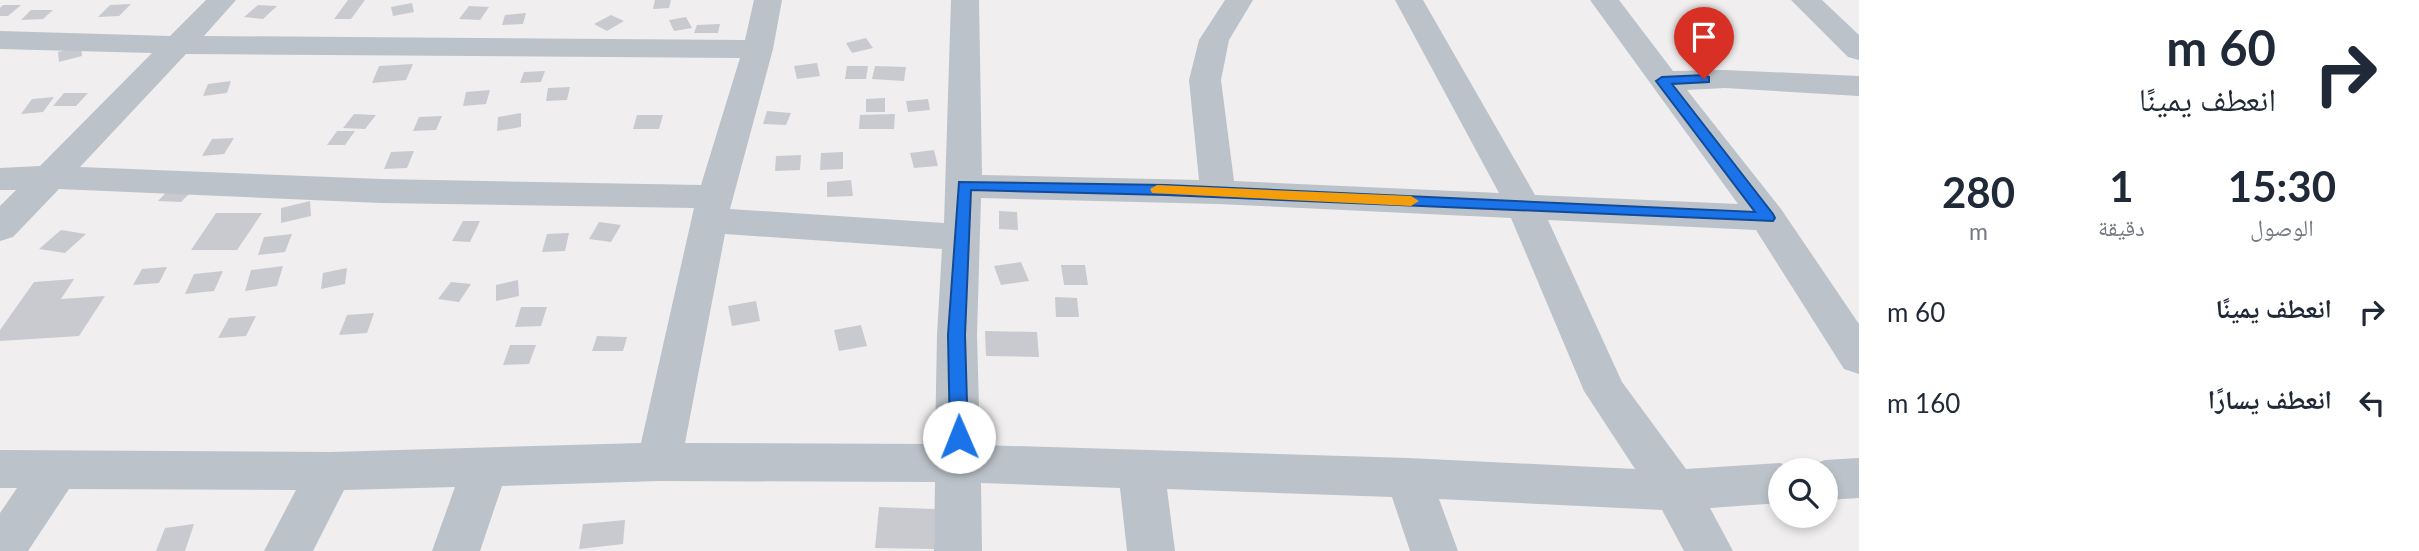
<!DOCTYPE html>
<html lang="ar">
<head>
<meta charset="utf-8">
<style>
	:root { --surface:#fff; --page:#f6f6f7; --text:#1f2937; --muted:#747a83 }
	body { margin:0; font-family:Lato,"Noto Naskh Arabic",sans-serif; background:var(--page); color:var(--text); direction:rtl; height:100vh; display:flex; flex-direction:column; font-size:26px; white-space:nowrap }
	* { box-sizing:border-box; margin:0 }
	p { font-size:23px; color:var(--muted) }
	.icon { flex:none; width:38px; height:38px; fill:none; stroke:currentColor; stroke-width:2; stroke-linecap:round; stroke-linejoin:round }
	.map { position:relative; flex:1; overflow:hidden; direction:ltr }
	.panel { display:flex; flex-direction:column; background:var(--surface); width:560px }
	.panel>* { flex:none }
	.banner { background:#fff; color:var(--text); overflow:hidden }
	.fabs { position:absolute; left:1768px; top:458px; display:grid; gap:14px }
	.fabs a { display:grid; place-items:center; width:70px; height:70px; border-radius:50%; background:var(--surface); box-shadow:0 4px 10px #0003; font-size:35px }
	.pin { position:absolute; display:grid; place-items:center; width:60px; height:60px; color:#fff; margin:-72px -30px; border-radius:50% 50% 50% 0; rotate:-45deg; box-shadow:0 0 7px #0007 }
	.pin .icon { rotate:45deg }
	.me { position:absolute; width:77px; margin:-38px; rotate:359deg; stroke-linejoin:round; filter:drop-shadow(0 0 5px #0008) }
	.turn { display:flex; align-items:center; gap:24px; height:147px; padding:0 28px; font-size:32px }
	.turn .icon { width:91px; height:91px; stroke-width:2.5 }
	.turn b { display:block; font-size:49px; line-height:60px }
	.eta { display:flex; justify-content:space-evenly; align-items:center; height:119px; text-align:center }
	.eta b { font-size:42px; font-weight:700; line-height:49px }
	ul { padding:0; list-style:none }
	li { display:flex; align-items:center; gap:21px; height:91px; padding:0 28px }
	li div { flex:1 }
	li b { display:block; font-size:26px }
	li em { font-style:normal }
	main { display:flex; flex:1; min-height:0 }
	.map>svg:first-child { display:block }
	.building { fill:#c9cad0 }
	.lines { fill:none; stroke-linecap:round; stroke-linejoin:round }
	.minor { fill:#bbc2c9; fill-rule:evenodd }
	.route { fill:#1a73e8; stroke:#114b97; stroke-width:2 }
	.slow { fill:#f59e0b }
</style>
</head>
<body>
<main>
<section class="panel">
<div class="banner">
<div class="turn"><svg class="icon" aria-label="right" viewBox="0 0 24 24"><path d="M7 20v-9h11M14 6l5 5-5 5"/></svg><div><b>60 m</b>انعطف يمينًا</div></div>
</div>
<div class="eta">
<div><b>15:30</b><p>الوصول</p></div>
<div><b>1</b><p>دقيقة</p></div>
<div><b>280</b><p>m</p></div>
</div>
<ul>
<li><svg class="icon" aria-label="right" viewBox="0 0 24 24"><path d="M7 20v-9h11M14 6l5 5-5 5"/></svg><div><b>انعطف يمينًا</b></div><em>60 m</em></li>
<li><svg class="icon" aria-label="left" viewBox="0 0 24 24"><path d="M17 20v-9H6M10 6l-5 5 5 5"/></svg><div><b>انعطف يسارًا</b></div><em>160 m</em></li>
</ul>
</section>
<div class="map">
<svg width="1859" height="551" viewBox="0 0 1859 551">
	<rect width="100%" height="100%" fill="#f0eeee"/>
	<!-- building -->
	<path class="building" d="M348 0H365L351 19H334Z
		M655 0H671L669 8 653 9Z
		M412 3 414 12 393 16 391 7Z
		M131 4 119 16 98 17 110 5Z
		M3 5H21L8 16H0V8Z
		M258 5 277 6 263 19 244 17Z
		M469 6 489 7 480 20 459 19Z
		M31 10H53L43 19 21 20Z
		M526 13 523 24 502 25 505 15Z
		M611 15 624 21 607 31 594 24Z
		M686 17 692 28 674 31 669 20Z
		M720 24 718 33H694L697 25Z
		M866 38 873 48 852 53 846 43Z
		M81 46 82 56 59 62 58 52Z
		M817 63 820 76 797 79 794 66Z
		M413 64 406 80 372 83 379 66Z
		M847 66H868L866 79H845Z
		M875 66 906 67 904 81 872 79Z
		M545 71 541 82 520 83 524 72Z
		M231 81 227 93 203 96 208 84Z
		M570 87 567 100 546 101 548 88Z
		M490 90 486 104 463 106 466 92Z
		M64 93H88L76 106H53Z
		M54 97 43 112 21 114 32 99Z
		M885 98V112H866V99Z
		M928 99 930 110 908 112 906 101Z
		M767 111 791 113 786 125 763 124Z
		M521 113V127L497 131 498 117Z
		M354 114 376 115 365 129 343 128Z
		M895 114 894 129H859L860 115Z
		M637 115H663L659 129H633Z
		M442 116 436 130 413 131 419 117Z
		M337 131H355L345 145H327Z
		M234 138 224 154 202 156 212 139Z
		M934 150 938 166 914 168 910 153Z
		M414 151 407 168 384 169 391 152Z
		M843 152V169L820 170 821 153Z
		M801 155 800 170 775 171 776 156Z
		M851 180 853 196 827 197V182Z
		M175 183 198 185 181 202 158 201Z
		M310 201 311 216 281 223V208Z
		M999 211 1017 212 1018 230 999 229Z
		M216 213H262L237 250H191Z
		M463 221H480L470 242 452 241Z
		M599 222 621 225 611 242 589 239Z
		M61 230 86 234 65 253 39 249Z
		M569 233 565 251 542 252 547 234Z
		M292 234 285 252 258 255 264 237Z
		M1021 262 1029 281 1001 285 994 266Z
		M1061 265H1085L1088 285H1064Z
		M283 266 277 286 245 291 251 270Z
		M167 267 159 283 133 285 142 269Z
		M347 268 345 284 321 289 323 273Z
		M223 271 214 291 185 294 194 274Z
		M74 279 61 299 105 296 79 336 0 341V330L34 282Z
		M518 280 519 296 496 301V285Z
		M451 282 471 284 459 302 438 299Z
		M1055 297 1077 298 1079 317H1056Z
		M756 301 760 321 732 326 728 306Z
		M521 307H547L541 326 515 327Z
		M374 313 367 333 339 335 347 315Z
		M256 316 246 336 218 338 229 318Z
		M861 325 867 346 839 351 834 330Z
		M985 331 1037 332 1039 357 986 356Z
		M597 336 627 337 623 351H592Z
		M510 345H536L529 364 503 365Z
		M879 507 935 509 934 549 875 548Z
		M625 520 623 544 579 549 583 524Z
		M194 524 185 551H156L165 528Z"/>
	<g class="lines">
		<!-- minor -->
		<path class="minor" d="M206 0H236L204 36 745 40 754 0H782L773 49 730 209 944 223 951 0H979L982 175 1199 180 1189 80 1199 40 1225 0H1253L1229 40 1221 80 1234 181 1499 193 1395 0H1423L1535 195 1738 204 1590 0H1619L1673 71 1725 70 1859 76V96L1725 88 1687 90 1781 209 1859 324V374L1844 369 1756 230 1548 220 1622 382 1686 469 1780 463 1796 469 1780 471V503L1710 508 1733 551H1684L1662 510 1439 499 1458 551H1410L1392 497 1167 489 1175 551H1127L1120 488 981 483 982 551H934L935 482 659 481 502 486 480 551H432L455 487 344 490 313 551H264L296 490 69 489 28 551H0V513L17 488H0V450L331 452 641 443 694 208 381 203 59 189 13 237 0 241V206L16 190H0V168L40 166 152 53 0 49V31L170 36ZM186 54 740 58 701 185 381 179 80 167ZM981 198 1218 204 1511 218 1584 391 1635 469 1408 458 980 445 977 335ZM725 234 942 249 937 335 935 444 685 443Z
			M1791 0H1822L1859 35V60L1848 57Z
			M1859 458V498L1825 500V471H1807L1809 466 1825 460Z"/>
	</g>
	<!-- route -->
	<path class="route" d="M1704 75 1709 77V82L1672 84 1773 214 1775 218 1773 221 1166 195 971 190 965 335 968 437 965 443 959 445 952 443 950 437 948 335 959 182 1166 185 1755 212 1656 81 1662 77Z"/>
	<!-- slow -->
	<path class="slow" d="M1157 185 1411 196 1419 201 1411 206 1152 193 1150 189Z"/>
</svg>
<div class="fabs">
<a><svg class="icon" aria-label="search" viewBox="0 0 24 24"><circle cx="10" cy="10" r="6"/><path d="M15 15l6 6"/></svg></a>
</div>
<div class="pin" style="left:1704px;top:79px;background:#d93025"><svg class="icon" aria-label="arrive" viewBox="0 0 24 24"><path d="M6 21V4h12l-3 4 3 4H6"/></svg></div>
<svg class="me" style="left:959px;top:437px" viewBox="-20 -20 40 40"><circle r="19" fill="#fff"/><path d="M0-13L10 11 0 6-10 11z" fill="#1a73e8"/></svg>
</div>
</main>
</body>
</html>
